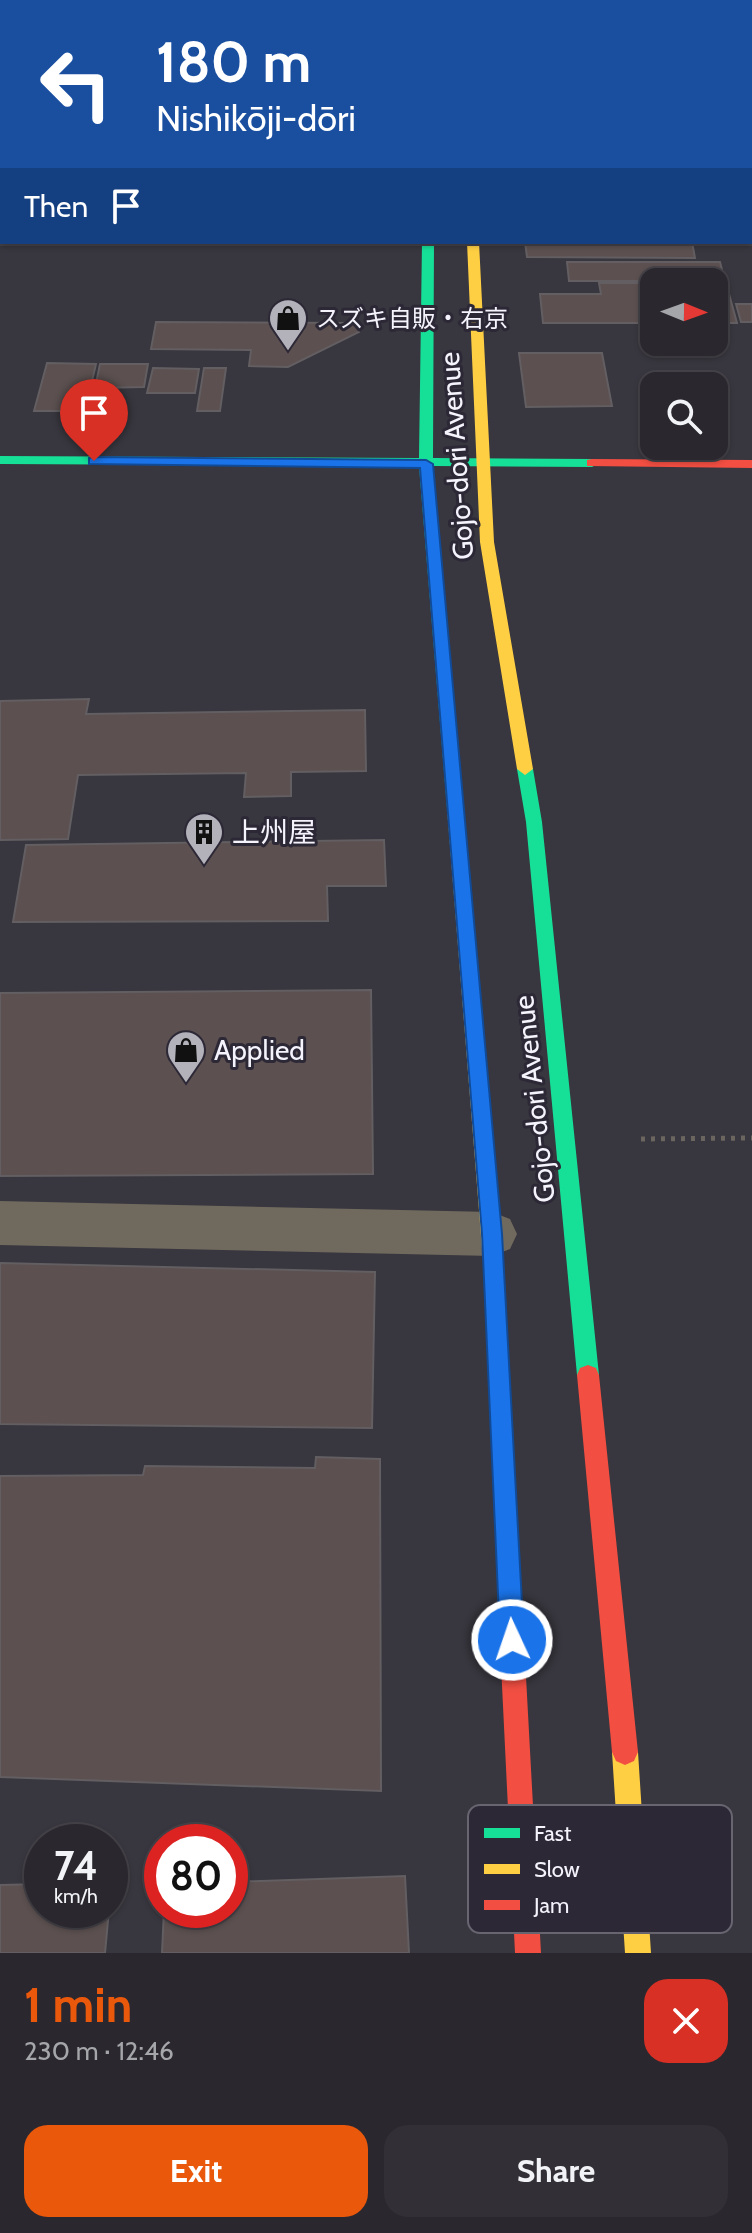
<!DOCTYPE html>
<html lang="en">
<head>
<meta charset="utf-8">
<style>
	:root { --surface:#2a282e; --page:#323036; --text:#f1f3f6; --muted:#a5a6aa; --line:#46444a; --accent:#ea580c }
	body { margin:0; font-family:Cabin,"Noto Sans JP",sans-serif; background:var(--page); color:var(--text); height:100vh; display:flex; flex-direction:column; font-size:30px; white-space:nowrap }
	* { box-sizing:border-box; margin:0 }
	p { font-size:26px; color:var(--muted) }
	.icon { flex:none; width:44px; height:44px; fill:none; stroke:currentColor; stroke-width:2; stroke-linecap:round; stroke-linejoin:round }
	.map { position:relative; height:1953px; overflow:hidden }
	.side { display:flex; flex-direction:column; background:var(--surface); flex:1 }
	.side>* { flex:none }
	.guide { position:absolute; left:0px; top:0px; width:752px; height:244px; box-shadow:0 2px 6px #0004,0 0 0 2px var(--line); background:#1a4fa0; color:#fff; overflow:hidden }
	.needle { width:52px; rotate:91deg }
	.controls { position:absolute; left:640px; top:268px; display:grid; gap:16px }
	.controls a { display:grid; place-items:center; width:88px; height:88px; border-radius:16px; background:var(--surface); box-shadow:0 2px 6px #0004,0 0 0 2px var(--line); font-size:40px }
	.speed { position:absolute; left:24px; top:1824px; display:flex; gap:16px; font-size:40px; font-weight:700; text-align:center }
	.speed>* { display:grid; place-content:center; width:104px; height:104px; border-radius:50%; background:var(--surface); box-shadow:0 2px 6px #0004,0 0 0 2px var(--line); line-height:1 }
	.speed small { font-size:20px; font-weight:400 }
	.speed .limit { border:12px solid #d22; background:#fff; color:#111 }
	.pin { position:absolute; display:grid; place-items:center; width:68px; height:68px; color:#fff; margin:-82px -34px; border-radius:50% 50% 50% 0; rotate:-45deg; box-shadow:0 0 8px #0007 }
	.pin .icon { rotate:45deg }
	.me { position:absolute; width:88px; margin:-44px; rotate:357deg; stroke-linejoin:round; filter:drop-shadow(0 0 6px #0008) }
	.turn { display:flex; align-items:center; gap:28px; height:168px; padding:0 24px; font-size:36px }
	.turn .icon { width:104px; height:104px; stroke-width:2.5 }
	.turn b { display:block; font-size:56px; line-height:68px }
	.then { display:flex; align-items:center; height:76px; padding:0 24px; background:#0003; gap:16px; font-size:30px }
	.round { display:grid; place-items:center; flex:none; width:84px; height:84px; border-radius:24px; background:var(--page) }
	.overview { display:flex; align-items:center; justify-content:space-between; height:136px; padding:0 24px }
	h1 { font-size:48px; font-weight:700; line-height:60px; color:var(--accent) }
	.cta { display:flex; gap:16px; margin-top:auto; padding:16px 24px }
	.cta a { flex:1; height:92px; border-radius:24px; background:var(--accent); color:#fff; font-size:32px; font-weight:700; line-height:92px; text-align:center }
	.cta a+a { background:var(--page); color:var(--text) }
	.map>svg:first-child { display:block }
	.building { fill:#5c5050; stroke:#625e61; stroke-width:2 }
	.lines { fill:none; stroke-linecap:round; stroke-linejoin:round }
	.path { stroke:#6a655f; stroke-width:5; stroke-dasharray:4 6; stroke-linecap:butt }
	.street { fill:#70695e; fill-rule:evenodd }
	.fast { fill:#16e098; fill-rule:evenodd }
	.slow { fill:#ffcf43; fill-rule:evenodd }
	.jam { fill:#f24e42; fill-rule:evenodd }
	.route { fill:#1a73e8; stroke:#114b97; stroke-width:2 }
	.labels { text-anchor:middle; dominant-baseline:central; stroke-width:6; stroke-linejoin:round; paint-order:stroke }
	.far-poi-label { font-size:24px; fill:#f5f3fc; stroke:#2c2836; text-anchor:start }
	.street-label { font-size:28px; fill:#f5f3fc; stroke:#2c2836 }
	.poi-label { font-size:28px; fill:#f5f3fc; stroke:#2c2836; text-anchor:start }
	.key { fill:#2c2836; stroke:#686571; stroke-width:2 }
	.key-label { font-size:22px; fill:#f5f3fc }
</style>
</head>
<body>
<div class="map">
<svg width="752" height="1953" viewBox="0 0 752 1953">
	<rect width="100%" height="100%" fill="#38363e"/>
	<!-- building -->
	<path class="building" d="M0 0H148L2 2V8Z
		M210 0H296L210 2Z
		M525 242H692L695 258 527 257Z
		M567 262H720L725 281H569Z
		M599 283H654V323H543L540 294H601Z
		M714 283H726L737 323H714Z
		M736 304H752V322H741Z
		M156 322 358 323 359 332 288 367 249 366 251 350 151 349Z
		M519 353H602L612 406 526 407Z
		M47 363 96 364 85 411H34Z
		M100 364H148L144 387 95 388Z
		M153 368 199 369 195 393H147Z
		M204 368H226L220 411H197Z
		M89 699 86 714 365 710 366 771 291 772V796L244 797 246 773 78 775 68 839 0 840V701Z
		M384 840 386 886H327L328 921 13 922 26 845Z
		M371 990 373 1174 0 1176V993Z
		M0 1263 375 1272 372 1428 0 1424Z
		M316 1457 380 1459 381 1791 0 1777V1476L143 1475 145 1466 315 1468Z
		M405 1876 409 1953H162L164 1910H230V1882Z
		M42 1884V1910H109L105 1953H0V1885Z"/>
	<g class="lines">
		<!-- path -->
		<path class="path" d="M641 1139 752 1138"/>
		<!-- street -->
		<path class="street" d="M393 0H415V2H393Z
			M479 0H501V2H479Z
			M657 0H685L686 2H658Z
			M750 18 752 19V33L750 32Z
			M750 97H752V111H750Z
			M0 1201 492 1212 510 1219 517 1234 510 1249 492 1256 0 1245Z"/>
		<!-- fast -->
		<path class="fast" d="M422 242H434L433 458 592 459 599 463 592 467 433 466 463 808 455 814 447 808 419 466 0 464V456L419 458Z
			M525 763 533 769 542 822 599 1375 596 1382 588 1385 580 1382 577 1375 526 822 517 769Z
			M495 1277 502 1279 505 1286 522 1603 518 1611 510 1615 502 1611 498 1603 485 1286 488 1279Z"/>
		<!-- slow -->
		<path class="slow" d="M457 0H467L468 2H458Z
			M0 97H2V103H0Z
			M467 242H479L494 542 533 769 525 775 517 769 480 542Z
			M455 802 463 808 505 1286 502 1293 495 1295 488 1293 485 1286 447 808Z
			M625 1739 634 1743 638 1752 651 1953H625L612 1752 616 1743Z"/>
		<!-- jam -->
		<path class="jam" d="M592 459 752 460V468L587 466V460Z
			M588 1365 596 1368 599 1375 638 1752 634 1761 625 1765 616 1761 612 1752 577 1375 580 1368Z
			M510 1591 518 1595 522 1603 541 1953H515L498 1603 502 1595Z"/>
	</g>
	<!-- route -->
	<path class="route" d="M94 457 426 460 433 464 502 1234 524 1640 521 1649 512 1653 504 1649 500 1640 482 1234 420 468 89 464V458Z"/>
	<!-- icons -->
	<defs>
		<symbol id="shop-pin" viewBox="-11 -11 22 30"><path d="M0 17L-7.5 6A9.5 9.5 0 1 1 7.5 6Z" fill="#b3b1ba" stroke="#2c2836"/><path d="M-5-2.5h2.3a2.7 3.5 0 0 1 5.4 0H5L5.5 6h-11ZM-1.5-2.5h3a1.5 2.3 0 0 0-3 0Z" fill="#111"/></symbol>
		<symbol id="building-pin" viewBox="-11 -11 22 30"><path d="M0 17L-7.5 6A9.5 9.5 0 1 1 7.5 6Z" fill="#b3b1ba" stroke="#2c2836"/><path d="M-4-6H4V6H1V3H-1V6H-4ZM-2.5-4.3h1.7v1.8h-1.7ZM.8-4.3h1.7v1.8H.8ZM-2.5-1h1.7V.8h-1.7ZM.8-1h1.7V.8H.8Z" fill="#111"/></symbol>
	</defs>
	<g fill-rule="evenodd">
		<use href="#shop-pin" x="266" y="296" width="44" height="60"/>
		<use href="#building-pin" x="182" y="810" width="44" height="60"/>
		<use href="#shop-pin" x="164" y="1028" width="44" height="60"/>
	</g>
	<g class="labels">
		<!-- far-poi labels -->
		<g class="far-poi-label">
			<text x="316" y="318">スズキ自販・右京</text>
		</g>
		<!-- street labels -->
		<g class="street-label">
			<text transform="translate(456 456) rotate(-94)">Gojo-dori Avenue</text>
			<text transform="translate(534 1099) rotate(-96)">Gojo-dori Avenue</text>
		</g>
		<!-- poi labels -->
		<g class="poi-label">
			<text x="232" y="832">上州屋</text>
			<text x="214" y="1050">Applied</text>
		</g>
	</g>
	<!-- legend -->
	<rect x="468" y="1805" width="264" height="128" rx="12" class="key"/>
	<rect x="484" y="1828" width="36" height="10" fill="#16e098"/>
	<rect x="484" y="1864" width="36" height="10" fill="#ffcf43"/>
	<rect x="484" y="1900" width="36" height="10" fill="#f24e42"/>
	<g class="key-label">
		<text x="534" y="1841">Fast</text>
		<text x="534" y="1877">Slow</text>
		<text x="534" y="1913">Jam</text>
	</g>
</svg>
<div class="controls">
<a><svg class="needle" viewBox="-14 -14 28 28"><path d="M0-13l5 13h-10z" fill="#e53935"/><path d="M0 13l5-13h-10z" fill="#a5a6aa"/></svg></a>
<a><svg class="icon" aria-label="search" viewBox="0 0 24 24"><circle cx="10" cy="10" r="6"/><path d="M15 15l6 6"/></svg></a>
</div>
<div class="speed"><div>74<small>km/h</small></div><div class="limit">80</div></div>
<div class="pin" style="left:94px;top:461px;background:#d93025"><svg class="icon" aria-label="arrive" viewBox="0 0 24 24"><path d="M6 21V4h12l-3 4 3 4H6"/></svg></div>
<svg class="me" style="left:512px;top:1640px" viewBox="-20 -20 40 40"><circle r="17" fill="#1a73e8" stroke="#fff" stroke-width="3"/><path d="M0-11L8 9 0 5-8 9z" fill="#fff"/></svg>
<div class="guide">
<div class="turn"><svg class="icon" aria-label="left" viewBox="0 0 24 24"><path d="M17 20v-9H6M10 6l-5 5 5 5"/></svg><div><b>180 m</b>Nishikōji-dōri</div></div>
<div class="then">Then<svg class="icon" aria-label="arrive" viewBox="0 0 24 24"><path d="M6 21V4h12l-3 4 3 4H6"/></svg></div>
</div>
</div>
<section class="side">
<div class="overview"><div><h1>1 min</h1><p>230 m · 12:46</p></div><a class="round" style="background:#d93025;color:#fff"><svg class="icon" aria-label="close" viewBox="0 0 24 24"><path d="M6 6l12 12M18 6L6 18"/></svg></a></div>
<div class="cta"><a>Exit</a><a>Share</a></div>
</section>
</body>
</html>
